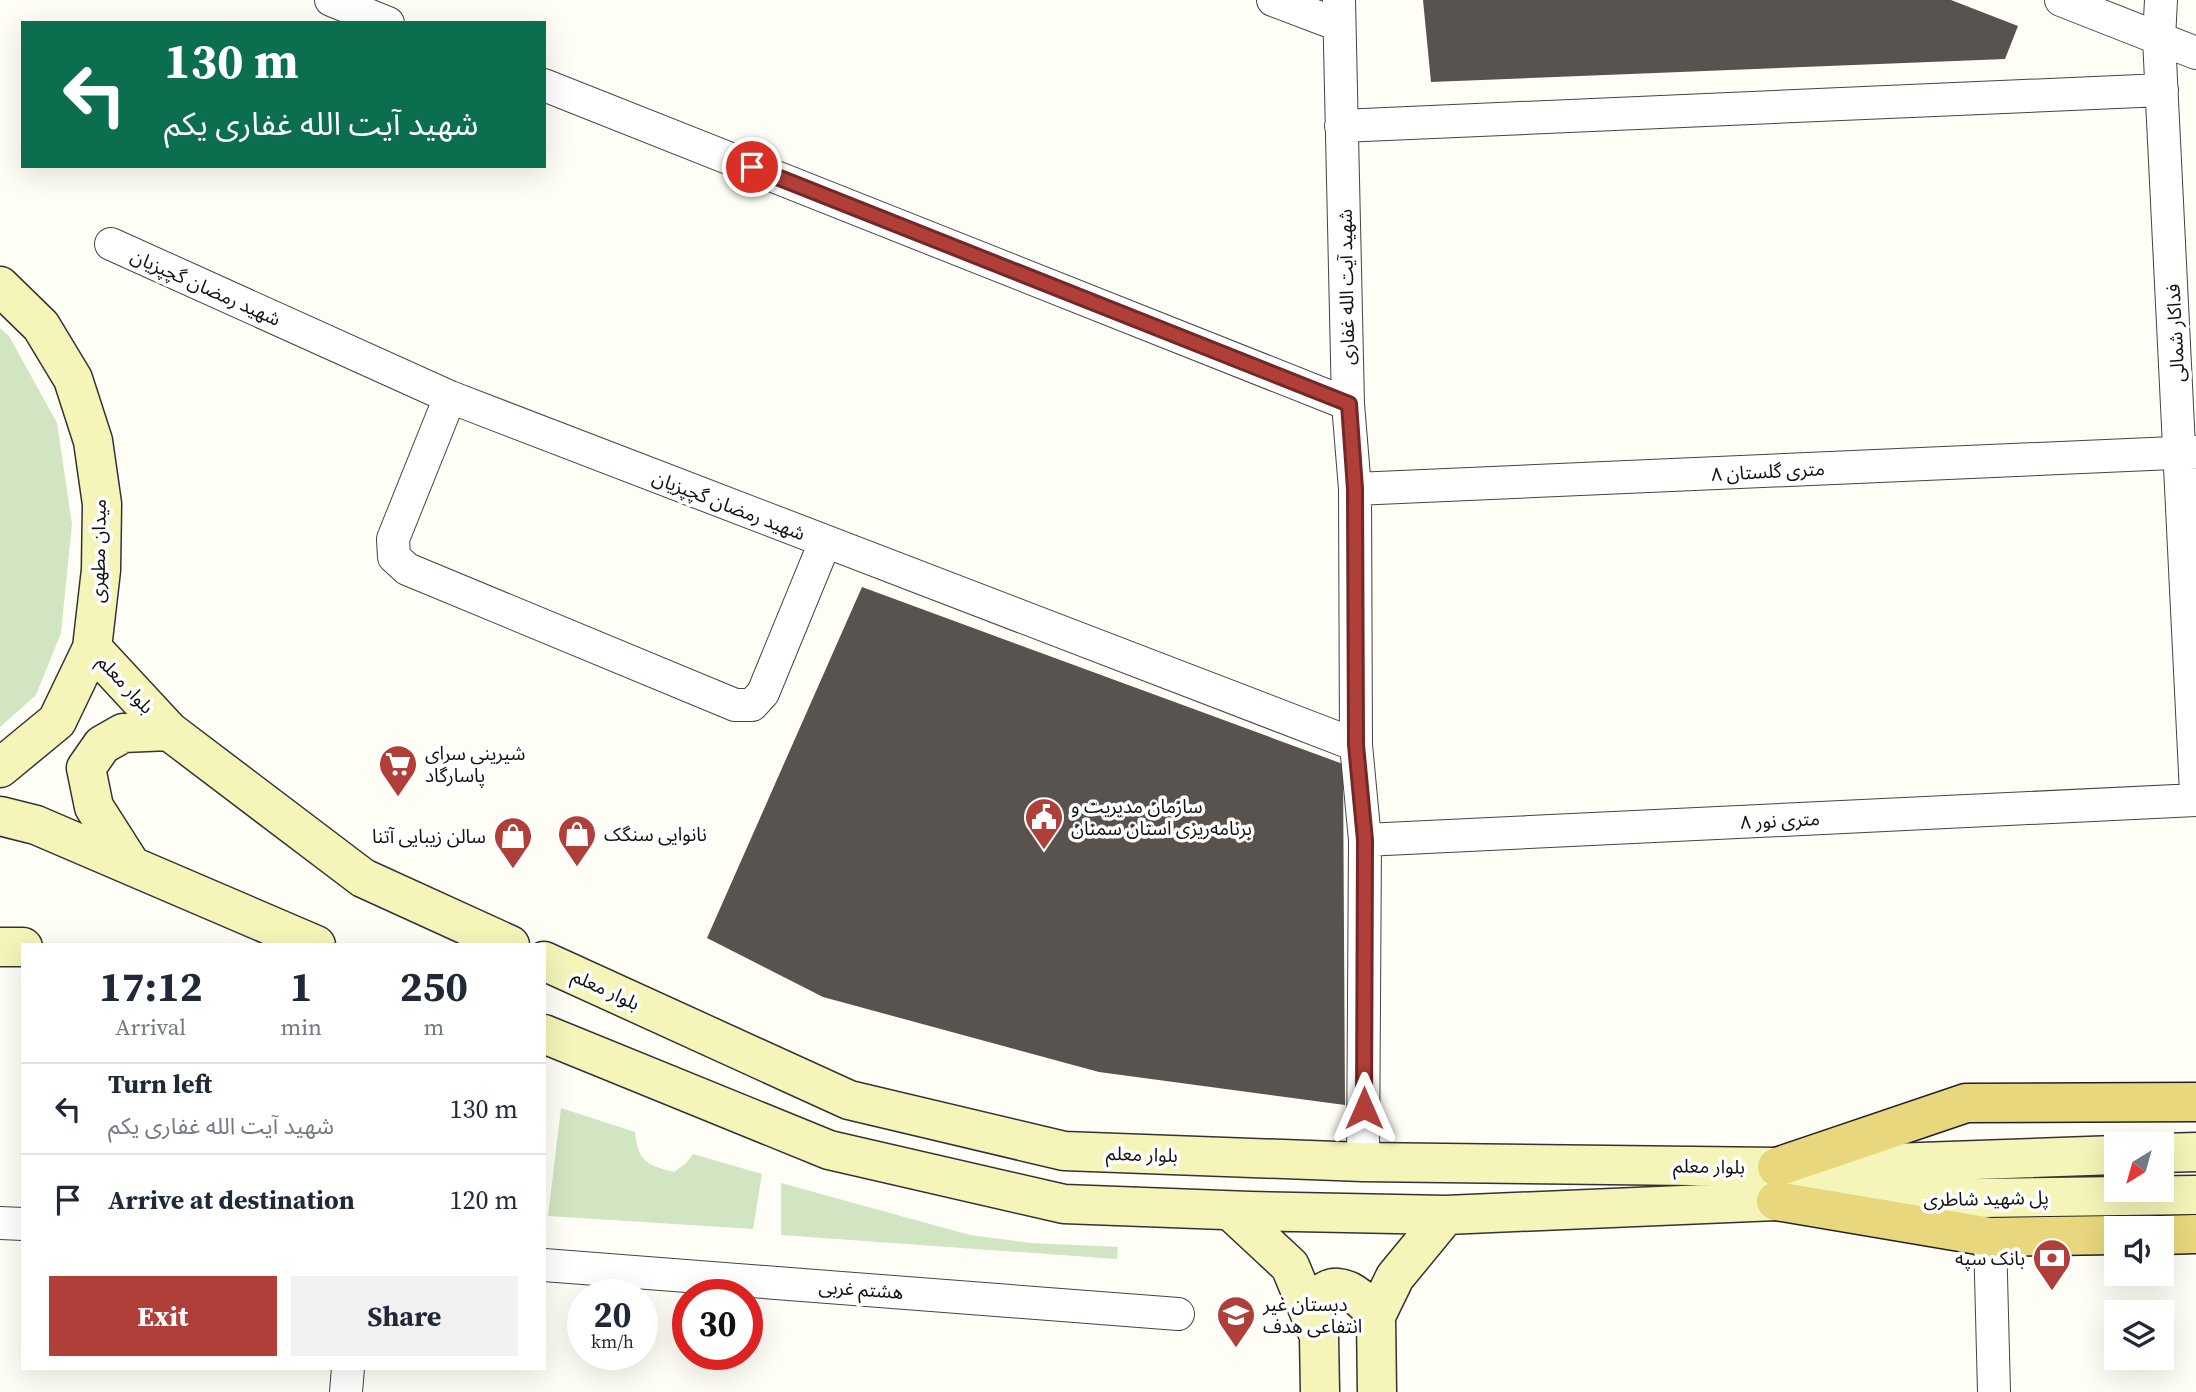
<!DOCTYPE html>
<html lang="en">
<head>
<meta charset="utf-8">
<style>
	:root { --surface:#fff; --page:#f2f2f3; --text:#1f2937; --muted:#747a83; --line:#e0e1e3; --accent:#b03e39 }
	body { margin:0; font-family:"Source Serif 4","Noto Sans Arabic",serif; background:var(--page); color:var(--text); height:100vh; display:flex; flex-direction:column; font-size:26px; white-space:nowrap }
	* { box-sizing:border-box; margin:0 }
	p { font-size:23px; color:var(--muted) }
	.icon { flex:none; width:38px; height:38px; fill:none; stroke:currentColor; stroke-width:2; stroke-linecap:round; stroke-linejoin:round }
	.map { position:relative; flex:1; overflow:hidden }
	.panel { position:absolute; left:21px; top:943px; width:525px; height:427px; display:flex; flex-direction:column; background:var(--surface); border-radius:0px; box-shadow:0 7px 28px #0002 }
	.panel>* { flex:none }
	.hud { position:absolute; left:21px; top:21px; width:525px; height:147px; border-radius:0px; box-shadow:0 7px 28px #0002; background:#0b6e4f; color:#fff; overflow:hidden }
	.needle { width:46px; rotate:217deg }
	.fabs { position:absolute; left:2104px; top:1132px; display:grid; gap:14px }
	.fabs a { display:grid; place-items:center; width:70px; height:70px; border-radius:0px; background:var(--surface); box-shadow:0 7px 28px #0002; font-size:35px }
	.speed { position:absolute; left:567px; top:1279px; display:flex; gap:14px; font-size:35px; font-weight:700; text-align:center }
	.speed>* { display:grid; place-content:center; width:91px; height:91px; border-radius:50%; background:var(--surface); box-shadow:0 7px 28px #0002; line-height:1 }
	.speed small { font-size:18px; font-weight:400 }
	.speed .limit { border:10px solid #d22; background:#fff; color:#111 }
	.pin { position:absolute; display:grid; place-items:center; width:60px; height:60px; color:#fff; margin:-30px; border:4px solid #fff; border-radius:50%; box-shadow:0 2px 7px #0007 }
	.me { position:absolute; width:77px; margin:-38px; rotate:0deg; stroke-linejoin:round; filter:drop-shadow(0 0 5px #0008) }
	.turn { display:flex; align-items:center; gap:24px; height:147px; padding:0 28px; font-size:32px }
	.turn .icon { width:91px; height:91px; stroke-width:2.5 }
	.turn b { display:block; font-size:49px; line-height:60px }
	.eta { display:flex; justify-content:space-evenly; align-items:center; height:119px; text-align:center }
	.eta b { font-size:42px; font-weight:700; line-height:49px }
	.cta { display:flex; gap:14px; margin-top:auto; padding:14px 28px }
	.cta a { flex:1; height:80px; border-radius:0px; background:var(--accent); color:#fff; font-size:28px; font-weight:700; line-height:80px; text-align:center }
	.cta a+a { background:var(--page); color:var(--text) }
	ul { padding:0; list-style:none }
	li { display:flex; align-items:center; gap:21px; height:91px; padding:0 28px; border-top:2px solid var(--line) }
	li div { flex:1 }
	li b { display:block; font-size:26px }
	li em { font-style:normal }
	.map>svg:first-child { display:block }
	.green { fill:#d1e5c2 }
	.building { fill:#58534e }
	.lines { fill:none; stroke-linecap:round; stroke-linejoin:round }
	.street-casing { stroke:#444; stroke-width:34 }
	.secondary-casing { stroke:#333; stroke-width:41 }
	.primary-casing { stroke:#222; stroke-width:41 }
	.street { stroke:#fff; stroke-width:32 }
	.secondary { stroke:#f5f4b9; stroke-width:38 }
	.primary { stroke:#e8d77c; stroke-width:38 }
	.route-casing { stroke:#722825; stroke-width:18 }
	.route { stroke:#b03e39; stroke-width:12 }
	.labels { text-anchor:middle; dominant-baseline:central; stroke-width:7; stroke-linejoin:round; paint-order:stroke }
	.street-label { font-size:19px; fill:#111; stroke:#fff }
	.poi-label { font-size:19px; fill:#111; stroke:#fff; text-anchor:start }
</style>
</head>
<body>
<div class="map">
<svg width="2196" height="1392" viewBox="0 0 2196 1392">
	<rect width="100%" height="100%" fill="#fefdf6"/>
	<!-- green -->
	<path class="green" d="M0 328 9 336 57 423 72 524 61 633 36 695 0 727Z
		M561 1108 635 1132C638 1162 647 1165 674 1172L686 1163 693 1154 762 1174 753 1229 548 1216Z
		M781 1183 970 1235 1031 1243 1118 1247 1117 1259 781 1235Z"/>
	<!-- building -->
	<path class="building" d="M1423 0H1951L2018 26 2005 59 1431 82Z
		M862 587 1343 764 1345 1105 1099 1072 823 997 707 938Z"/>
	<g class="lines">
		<defs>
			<path id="street" d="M331 0 388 23
				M1273 0 1339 25
				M1339 0 1348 404 1355 489 1356 745 1365 840 1363 1162
				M2061 0 2196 53
				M2161 0 2159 39 2196 793
				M544 85 1348 404
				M1341 126 2162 90
				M111 244 450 397 1356 745
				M450 397 393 539 394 557 407 569 735 705H752L763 693 825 542
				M1355 489 2196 452
				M1365 840 2196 800
				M0 1223 23 1224
				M1990 1237 1994 1392
				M544 1265 1178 1314
				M346 1392 348 1368"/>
			<path id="secondary" d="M0 286 41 326 73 379 93 441 102 504 101 570 92 648 57 721 0 768
				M92 648 169 731 363 878 510 945
				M0 816 36 825 316 945
				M131 865 94 807 86 768 102 745 123 733 169 731
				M0 947H23
				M544 961 849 1100 1064 1151 1363 1162 1777 1167 2116 1155
				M544 1034 829 1150 1064 1204 1250 1211 1446 1215 1776 1201 2196 1195
				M2161 1153 2196 1152
				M1231 1211 1290 1266 1319 1336 1320 1392
				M1309 1312C1313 1306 1318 1297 1323 1293 1342 1277 1366 1302 1376 1316
				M1377 1392 1376 1316 1395 1277 1446 1215"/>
			<path id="primary" d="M1777 1167 1966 1103 2196 1102
				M1776 1201 1990 1237 2116 1235
				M2161 1235 2196 1234"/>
		</defs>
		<!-- street casing -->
		<use href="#street" class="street-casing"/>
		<!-- secondary casing -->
		<use href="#secondary" class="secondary-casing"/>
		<!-- primary casing -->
		<use href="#primary" class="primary-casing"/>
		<!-- street -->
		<use href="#street" class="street"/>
		<!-- secondary -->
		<use href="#secondary" class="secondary"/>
		<!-- primary -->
		<use href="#primary" class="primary"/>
	</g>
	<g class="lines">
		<defs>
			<path id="route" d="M752 167 1349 404 1355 489 1356 745 1365 840 1364 1108"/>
		</defs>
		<!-- route casing -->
		<use href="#route" class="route-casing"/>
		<!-- route -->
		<use href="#route" class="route"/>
	</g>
	<!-- icons -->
	<defs>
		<symbol id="supermarket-pin" viewBox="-11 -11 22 30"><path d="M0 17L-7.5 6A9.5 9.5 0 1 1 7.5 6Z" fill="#b03e39" stroke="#fff"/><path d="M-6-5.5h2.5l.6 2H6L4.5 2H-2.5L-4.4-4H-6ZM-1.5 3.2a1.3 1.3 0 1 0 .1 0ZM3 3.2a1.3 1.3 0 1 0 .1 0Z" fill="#fff"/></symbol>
		<symbol id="civic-pin" viewBox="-11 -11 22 30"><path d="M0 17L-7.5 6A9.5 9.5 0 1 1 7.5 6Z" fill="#b03e39" stroke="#fff"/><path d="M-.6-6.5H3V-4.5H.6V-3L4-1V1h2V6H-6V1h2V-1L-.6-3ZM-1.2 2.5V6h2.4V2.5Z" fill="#fff"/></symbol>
		<symbol id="shop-pin" viewBox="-11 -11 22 30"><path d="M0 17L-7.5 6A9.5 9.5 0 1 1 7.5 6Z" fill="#b03e39" stroke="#fff"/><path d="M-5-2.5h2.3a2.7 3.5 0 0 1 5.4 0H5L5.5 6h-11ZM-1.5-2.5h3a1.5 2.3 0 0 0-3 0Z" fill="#fff"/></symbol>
		<symbol id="bank-pin" viewBox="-11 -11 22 30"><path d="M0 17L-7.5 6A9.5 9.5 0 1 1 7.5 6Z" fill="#b03e39" stroke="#fff"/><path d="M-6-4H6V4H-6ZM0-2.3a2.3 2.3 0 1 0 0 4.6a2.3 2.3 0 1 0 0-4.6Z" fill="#fff"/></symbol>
		<symbol id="school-pin" viewBox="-11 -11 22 30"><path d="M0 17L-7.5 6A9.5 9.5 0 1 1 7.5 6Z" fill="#b03e39" stroke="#fff"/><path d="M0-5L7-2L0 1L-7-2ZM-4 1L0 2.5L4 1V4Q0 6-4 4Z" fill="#fff"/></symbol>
	</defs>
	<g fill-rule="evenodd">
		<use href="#supermarket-pin" x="376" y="742" width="44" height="60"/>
		<use href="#civic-pin" x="1022" y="795" width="44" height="60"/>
		<use href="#shop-pin" x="555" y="812" width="44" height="60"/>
		<use href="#shop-pin" x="491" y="814" width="44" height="60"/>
		<use href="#bank-pin" x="2030" y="1236" width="44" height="60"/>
		<use href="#school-pin" x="1214" y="1293" width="44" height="60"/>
	</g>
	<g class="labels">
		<!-- street labels -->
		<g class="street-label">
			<text transform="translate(206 287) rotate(24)">شهید رمضان گچپزیان</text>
			<text transform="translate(1346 287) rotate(-91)">شهید آیت الله غفاری</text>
			<text transform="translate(2175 333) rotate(-93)">فداکار شمالی</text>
			<text transform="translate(1768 471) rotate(-3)">۸ متری گلستان</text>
			<text transform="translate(729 505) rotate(21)">شهید رمضان گچپزیان</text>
			<text transform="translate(98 551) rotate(-89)">میدان مطهری</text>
			<text transform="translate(126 684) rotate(47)">بلوار معلم</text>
			<text transform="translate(1780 820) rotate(-3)">۸ متری نور</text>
			<text transform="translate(606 989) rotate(25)">بلوار معلم</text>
			<text transform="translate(1142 1154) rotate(2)">بلوار معلم</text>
			<text transform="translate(1709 1166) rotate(1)">بلوار معلم</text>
			<text transform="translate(1986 1198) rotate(-1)">پل شهید شاطری</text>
			<text transform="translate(861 1289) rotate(4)">هشتم غربی</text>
		</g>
		<!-- poi labels -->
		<g class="poi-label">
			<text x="425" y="753">شیرینی سرای<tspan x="425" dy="22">پاسارگاد</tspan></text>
			<text x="1071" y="806">سازمان مدیریت و<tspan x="1071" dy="22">برنامه‌ریزی استان سمنان</tspan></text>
			<text x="604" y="834">نانوایی سنگک</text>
			<text x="486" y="836" text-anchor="end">سالن زیبایی آتنا</text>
			<text x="2025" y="1258" text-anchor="end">بانک سپه</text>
			<text x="1263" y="1304">دبستان غیر<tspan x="1263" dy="22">انتفاعی هدف</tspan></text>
		</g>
	</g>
</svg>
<div class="fabs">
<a><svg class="needle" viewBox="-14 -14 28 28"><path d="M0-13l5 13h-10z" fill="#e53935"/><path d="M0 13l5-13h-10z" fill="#747a83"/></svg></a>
<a><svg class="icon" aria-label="sound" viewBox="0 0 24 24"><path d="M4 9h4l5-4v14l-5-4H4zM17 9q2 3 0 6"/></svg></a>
<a><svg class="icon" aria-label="layers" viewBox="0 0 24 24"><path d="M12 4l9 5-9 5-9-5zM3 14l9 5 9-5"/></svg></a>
</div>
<div class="speed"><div>20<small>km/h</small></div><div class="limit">30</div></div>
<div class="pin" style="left:752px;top:167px;background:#d93025"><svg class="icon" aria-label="arrive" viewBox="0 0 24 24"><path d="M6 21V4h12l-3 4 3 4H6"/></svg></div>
<svg class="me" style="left:1364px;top:1108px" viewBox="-20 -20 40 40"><path d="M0-17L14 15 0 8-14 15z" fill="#b03e39" stroke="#fff" stroke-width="4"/></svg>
<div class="hud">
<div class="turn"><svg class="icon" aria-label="left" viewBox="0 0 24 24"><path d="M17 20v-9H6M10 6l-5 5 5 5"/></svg><div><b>130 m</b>شهید آیت الله غفاری یکم</div></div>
</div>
<section class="panel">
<div class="eta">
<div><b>17:12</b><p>Arrival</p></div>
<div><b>1</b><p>min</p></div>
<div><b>250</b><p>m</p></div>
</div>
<ul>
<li><svg class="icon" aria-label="left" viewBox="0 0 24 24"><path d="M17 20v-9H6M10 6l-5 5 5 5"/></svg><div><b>Turn left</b><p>شهید آیت الله غفاری یکم</p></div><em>130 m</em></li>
<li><svg class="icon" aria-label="arrive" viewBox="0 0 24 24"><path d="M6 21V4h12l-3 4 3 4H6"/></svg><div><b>Arrive at destination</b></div><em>120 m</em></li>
</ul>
<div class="cta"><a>Exit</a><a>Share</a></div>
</section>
</div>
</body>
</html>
